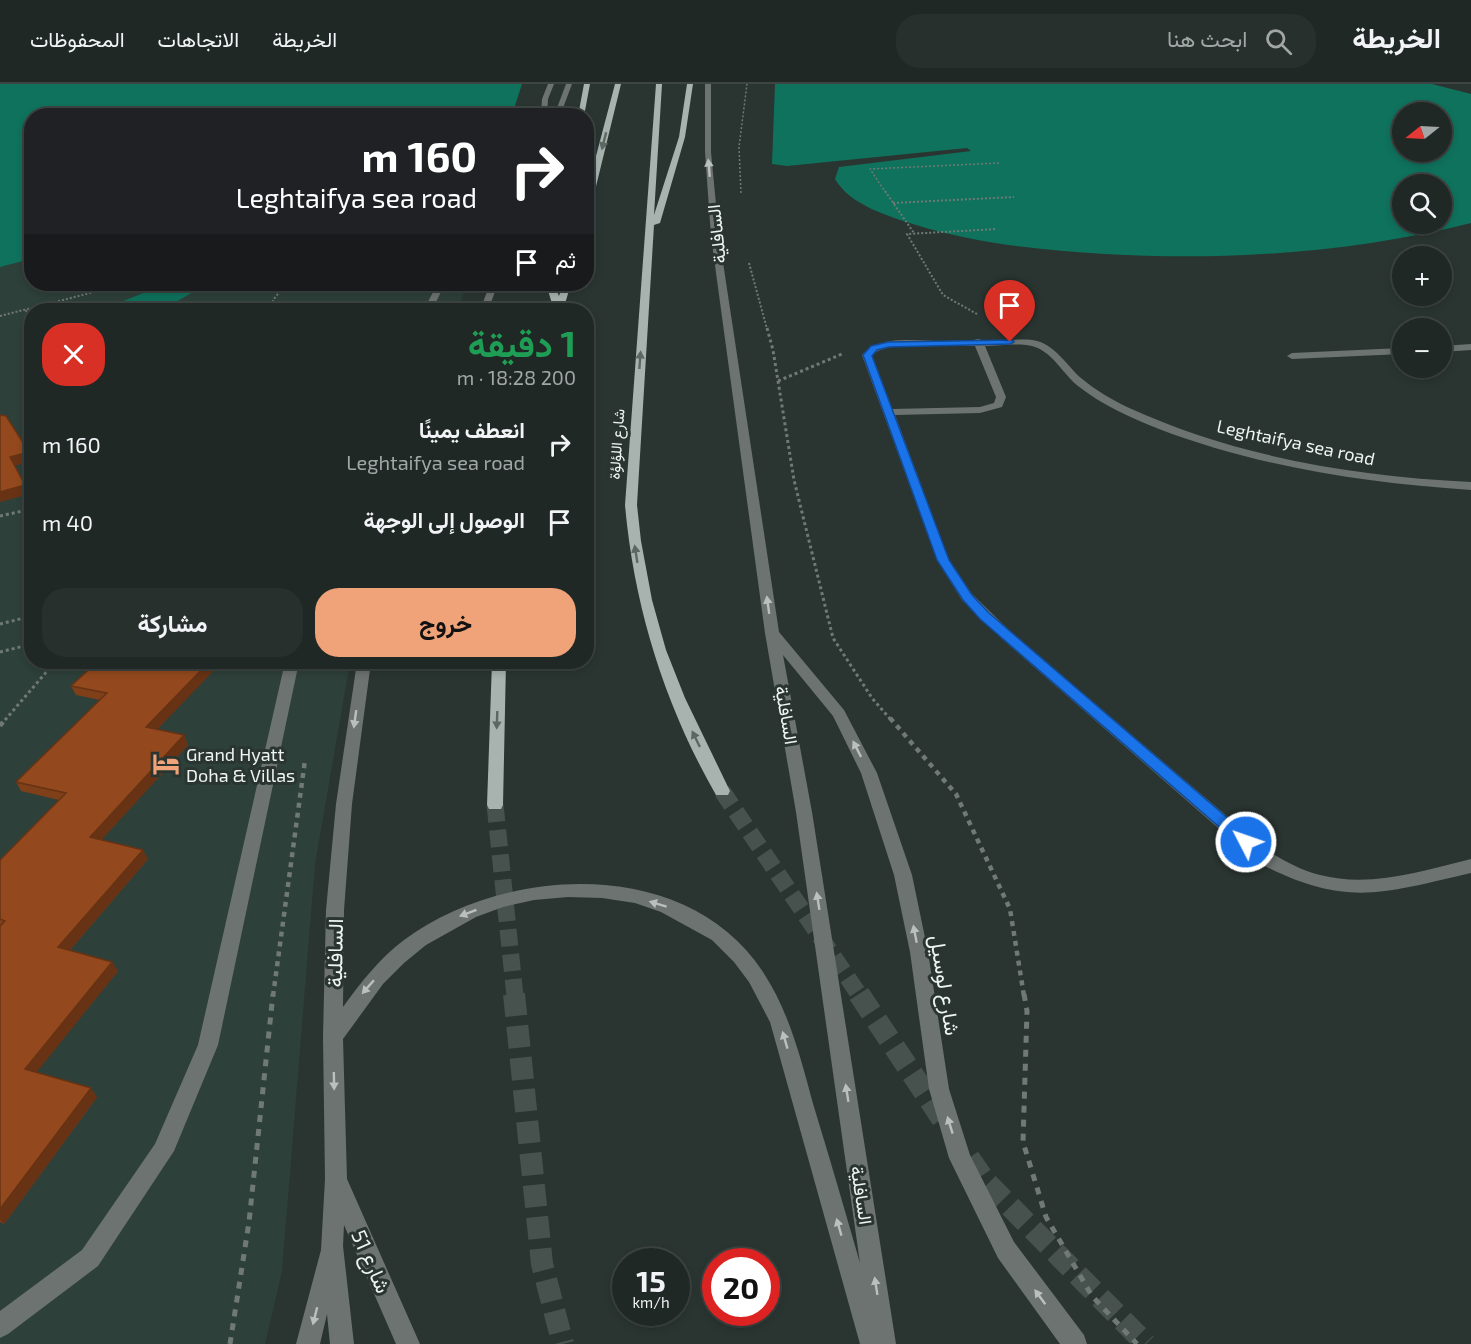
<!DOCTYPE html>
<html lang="ar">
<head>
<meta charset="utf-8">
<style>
	:root { --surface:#202825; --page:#28302d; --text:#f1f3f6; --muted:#a2a6a7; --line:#3d4442; --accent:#f0a279 }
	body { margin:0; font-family:"Exo 2",Vazirmatn,sans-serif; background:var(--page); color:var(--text); direction:rtl; height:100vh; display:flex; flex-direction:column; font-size:22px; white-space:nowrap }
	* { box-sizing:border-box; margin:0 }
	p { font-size:20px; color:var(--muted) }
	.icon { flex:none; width:33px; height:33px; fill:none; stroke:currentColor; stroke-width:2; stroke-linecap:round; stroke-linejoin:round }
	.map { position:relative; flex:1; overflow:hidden; direction:ltr }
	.sheet { position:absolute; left:24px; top:219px; width:570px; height:366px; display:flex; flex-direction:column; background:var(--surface); border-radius:24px; box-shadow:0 3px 9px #0003,0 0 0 2px var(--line); direction:rtl }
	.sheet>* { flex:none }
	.hud { position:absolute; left:24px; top:24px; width:570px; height:183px; border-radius:24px; box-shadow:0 3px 9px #0003,0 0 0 2px var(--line); direction:rtl; background:#202124; color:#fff; overflow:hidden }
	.needle { width:39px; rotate:252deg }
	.controls { position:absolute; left:1392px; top:18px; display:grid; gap:12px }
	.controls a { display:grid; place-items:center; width:60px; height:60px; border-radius:50%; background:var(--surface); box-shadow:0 3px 9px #0003,0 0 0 2px var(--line); font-size:30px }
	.speed { position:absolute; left:612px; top:1164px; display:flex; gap:12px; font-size:30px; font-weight:700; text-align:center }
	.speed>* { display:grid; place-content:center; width:78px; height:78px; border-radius:50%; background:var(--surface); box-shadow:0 3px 9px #0003,0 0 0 2px var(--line); line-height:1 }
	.speed small { font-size:15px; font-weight:400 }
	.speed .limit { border:9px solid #d22; background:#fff; color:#111 }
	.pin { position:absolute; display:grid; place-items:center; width:51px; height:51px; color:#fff; margin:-62px -26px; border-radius:50% 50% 50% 0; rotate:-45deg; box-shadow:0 0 6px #0007 }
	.pin .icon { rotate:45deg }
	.me { position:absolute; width:66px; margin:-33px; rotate:311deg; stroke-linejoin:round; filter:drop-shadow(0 0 4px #0008) }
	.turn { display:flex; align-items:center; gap:21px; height:126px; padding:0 18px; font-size:27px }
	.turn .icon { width:78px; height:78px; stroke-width:2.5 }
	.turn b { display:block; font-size:42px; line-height:51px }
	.then { display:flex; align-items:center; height:57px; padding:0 18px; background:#0003; gap:12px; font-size:22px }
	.round { display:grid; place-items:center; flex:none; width:63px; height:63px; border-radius:24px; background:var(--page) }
	.summary { display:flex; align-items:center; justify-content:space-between; height:102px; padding:0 18px }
	h1 { font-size:36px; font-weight:700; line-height:45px; color:#1e9e55 }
	.action { display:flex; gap:12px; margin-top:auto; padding:12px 18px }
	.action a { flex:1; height:69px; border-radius:24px; background:var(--accent); color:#111; font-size:24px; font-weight:700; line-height:69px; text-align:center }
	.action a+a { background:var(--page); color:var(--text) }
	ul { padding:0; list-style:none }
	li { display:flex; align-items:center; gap:18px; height:78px; padding:0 18px }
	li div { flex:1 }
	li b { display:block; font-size:22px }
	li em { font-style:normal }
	header { display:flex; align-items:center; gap:36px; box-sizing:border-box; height:84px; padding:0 30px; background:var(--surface); border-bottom:2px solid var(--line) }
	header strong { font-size:28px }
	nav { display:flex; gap:33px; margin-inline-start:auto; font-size:21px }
	.search { width:420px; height:54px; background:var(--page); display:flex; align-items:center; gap:15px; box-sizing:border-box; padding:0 21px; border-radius:24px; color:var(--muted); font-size:22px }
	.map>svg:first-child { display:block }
	.built { fill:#2e403a }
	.water { fill:#0f725c; fill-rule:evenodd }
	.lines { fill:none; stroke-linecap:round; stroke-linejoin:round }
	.major-tunnel-far1 { stroke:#47524e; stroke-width:17; stroke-dasharray:17 8; stroke-linecap:butt }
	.major-tunnel { stroke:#47524e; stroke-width:22; stroke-dasharray:22 10; stroke-linecap:butt }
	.path-far4 { stroke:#707976; stroke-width:1.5; stroke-dasharray:2 2; stroke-linecap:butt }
	.path-far3 { stroke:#707976; stroke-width:2; stroke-dasharray:2 2; stroke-linecap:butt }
	.path-far2 { stroke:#707976; stroke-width:3; stroke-dasharray:3 3; stroke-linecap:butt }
	.path-far1 { stroke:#707976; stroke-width:4.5; stroke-dasharray:5 5; stroke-linecap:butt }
	.path { stroke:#707976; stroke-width:5; stroke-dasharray:7 7; stroke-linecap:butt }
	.minor { fill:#6d7371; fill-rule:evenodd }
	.major { fill:#a8b3af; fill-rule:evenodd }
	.wall { fill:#7e3f19 }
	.shaded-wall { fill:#673314 }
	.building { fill:#93491d; stroke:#673314; stroke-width:1.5 }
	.oneway { fill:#5c6763 }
	.oneway2 { fill:#bac0be }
	.route { fill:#1a73e8; stroke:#114b97; stroke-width:1.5 }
	.labels { text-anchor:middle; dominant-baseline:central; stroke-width:6; stroke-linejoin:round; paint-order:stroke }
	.far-street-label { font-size:15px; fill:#edf4f1; stroke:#2a3531 }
	.street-label { font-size:18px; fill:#edf4f1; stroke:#2a3531 }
	.poi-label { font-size:18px; fill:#edf4f1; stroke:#2a3531; text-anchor:start }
	.near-street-label { font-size:21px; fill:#edf4f1; stroke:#2a3531 }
</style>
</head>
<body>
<header>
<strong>الخريطة</strong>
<div class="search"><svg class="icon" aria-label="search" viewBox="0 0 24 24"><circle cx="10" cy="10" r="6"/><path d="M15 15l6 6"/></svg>ابحث هنا</div>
<nav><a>الخريطة</a><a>الاتجاهات</a><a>المحفوظات</a></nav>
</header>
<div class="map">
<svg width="1471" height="1260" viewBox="0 0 1471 1260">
	<rect width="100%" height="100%" fill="#2a3531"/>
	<!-- built -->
	<path class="built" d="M31 175 32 200H467L458 226H32V578H350L315 780 282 1187 265 1260H0V183Z"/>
	<!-- water -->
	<path class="water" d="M0 0H522L512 31 32 32 31 175 0 183Z
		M775 0H1432L1471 10V139C1351 169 1227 177 1105 170 1041 166 977 160 916 141 888 132 850 121 835 95L839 83 971 67 967 64 787 82 772 80ZM1402 28H1442V68H1402ZM1402 100H1442V140H1402Z
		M166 200H207L162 226H101Z"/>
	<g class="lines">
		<!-- major-tunnel-far1 -->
		<path class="major-tunnel-far1" d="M722 707 860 912
			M495 721 515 912"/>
		<!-- major-tunnel -->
		<path class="major-tunnel" d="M514 910 542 1180 563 1260
			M859 910 945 1039
			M969 1074 985 1097 1146 1260"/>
		<!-- path-far4 -->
		<path class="path-far4" d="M741 109 739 63 747 0
			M886 109 870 85 1000 79"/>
		<!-- path-far3 -->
		<path class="path-far3" d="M885 107 914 149
			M893 119 1014 113
			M749 179 767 245
			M43 222 53 226
			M26 226 32 244
			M271 226 273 216 286 200
			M977 230 943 211 907 150 997 145
			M0 232 126 200"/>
		<!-- path-far2 -->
		<path class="path-far2" d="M767 244 773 266 794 396 833 554 872 614 891 636
			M778 297 842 270
			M0 432 32 425
			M0 540 32 532
			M0 568 32 560
			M5 636 55 578"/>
		<!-- path-far1 -->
		<path class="path-far1" d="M890 634 956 710 1010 825 1024 912
			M0 642 6 634
			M273 912 305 676"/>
		<!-- path -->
		<path class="path" d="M1024 910 1027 927 1023 1058 1046 1133 1092 1212 1137 1260
			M230 1260 249 1138 273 910"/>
		<!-- minor -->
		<path class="minor" d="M548 0H554L548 15 547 32H541L542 15Z
			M566 0H572L560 32H554Z
			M705 0H711V68L719 152 779 548 844 626 877 689 912 791 928 868 949 1005 970 1071 1014 1158 1084 1251 1087 1260H1060L998 1174 949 1074 929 1005 910 868 894 791 861 689 833 632 783 571 812 728 896 1260H860L770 938 749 898 734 878 712 856 661 828 635 819 602 814 568 813 534 816 503 823 476 833 426 861 404 879 383 900 343 955 347 1095 420 1260H396L344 1141 343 1162 354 1260H330L327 1230 320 1260H296L321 1166 325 1095 323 953 326 826 336 720 357 578H371L352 720 344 826 343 923C361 898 380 874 404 856 505 781 687 772 763 888 790 929 801 976 814 1023 830 1075 845 1127 860 1179L796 728 765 549 711 152 705 68Z
			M437 200H445L432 226H424Z
			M490 200H498L488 226H480Z
			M978 255C996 261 1018 252 1037 257 1056 262 1067 282 1081 294 1095 306 1111 315 1127 323 1236 373 1353 392 1471 398V406C1364 399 1259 383 1159 345 1131 334 1102 321 1078 302 1064 291 1053 269 1035 263 1021 258 999 262 985 262L1006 313 1002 323 980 329 895 331 949 476 972 510 1010 547 1269 768C1285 777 1302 787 1320 791 1370 804 1422 787 1471 775V789C1380 810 1344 824 1257 778L1000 553 962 516 937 476 862 271C886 243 946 265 978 255ZM975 262 996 313 994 319 980 323 892 325 872 271C887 256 952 262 975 262Z
			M1471 260V266L1442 268V262Z
			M1402 264V270L1292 275 1287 272 1292 269Z
			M285 578H299L218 961 174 1067 98 1182 8 1250 0 1254V1227L82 1166 155 1060 198 961Z"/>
		<!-- major -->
		<path class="major" d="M584 0H590L584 32H578Z
			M615 0H621L590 127 586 129V110Z
			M656 0H662L654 131 679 53 687 0H693L685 53 660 139 654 141 637 421 641 457 652 516 666 566 685 614 730 707 728 711H716C665 622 634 523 625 421Z
			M546 200H554L559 212 563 200H571L563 226H554Z
			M492 578H506L503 721 501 725H489L487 721Z"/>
	</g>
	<!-- wall -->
	<path class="wall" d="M97 578 157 646 184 651 188 661 101 756 148 775 70 866 118 887 36 988 97 1013 4 1140 0 1138V776L59 716 21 707 16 698 100 616 76 611 71 602Z"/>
	<!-- shaded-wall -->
	<path class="shaded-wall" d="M29 368 32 373V377L14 382 10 373Z
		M25 401 29 410 0 418V408Z
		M209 578H222L150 653 146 643Z
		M184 651 188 661 95 763 90 753Z
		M143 766 148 775 64 873 58 863Z
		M112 878 118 887 32 994 25 985Z
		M91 1004 97 1013 4 1140 0 1136V1125Z"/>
	<!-- building -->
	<path class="building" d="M0 331 6 332 29 368 10 373 25 401 0 408Z
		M97 578H209L146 643 184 651 90 753 143 766 58 863 112 878 25 985 91 1004 0 1125V842L5 837 0 835V776L66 709 16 698 107 609 71 602Z"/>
	<!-- one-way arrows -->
	<defs><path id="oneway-solid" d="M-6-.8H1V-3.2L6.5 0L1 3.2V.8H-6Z" transform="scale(1.5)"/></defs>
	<g class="oneway">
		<use href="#oneway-solid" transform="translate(604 57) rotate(104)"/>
		<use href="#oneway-solid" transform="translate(640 276) rotate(-86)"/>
		<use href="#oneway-solid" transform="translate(636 470) rotate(-99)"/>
		<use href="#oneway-solid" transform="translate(497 636) rotate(92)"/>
		<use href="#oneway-solid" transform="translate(696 655) rotate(-116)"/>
	</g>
	<g class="oneway2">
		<use href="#oneway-solid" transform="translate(709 84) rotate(-95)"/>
		<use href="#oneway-solid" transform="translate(768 521) rotate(-98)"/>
		<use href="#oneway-solid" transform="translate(355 635) rotate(98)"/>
		<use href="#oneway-solid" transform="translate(857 665) rotate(-117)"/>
		<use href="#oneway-solid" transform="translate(818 817) rotate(-99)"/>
		<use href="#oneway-solid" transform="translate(658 820) rotate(-163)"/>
		<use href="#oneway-solid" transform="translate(468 829) rotate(159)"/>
		<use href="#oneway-solid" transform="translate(915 850) rotate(-101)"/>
		<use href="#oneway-solid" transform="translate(368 903) rotate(131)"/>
		<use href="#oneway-solid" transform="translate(785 956) rotate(-106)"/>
		<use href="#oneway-solid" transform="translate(334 997) rotate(89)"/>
		<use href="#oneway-solid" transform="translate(847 1009) rotate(-99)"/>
		<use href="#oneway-solid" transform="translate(950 1041) rotate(-107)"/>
		<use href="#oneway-solid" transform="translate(839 1143) rotate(-106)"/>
		<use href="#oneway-solid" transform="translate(876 1202) rotate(-99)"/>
		<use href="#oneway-solid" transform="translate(1040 1213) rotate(-126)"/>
		<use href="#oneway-solid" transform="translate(315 1232) rotate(104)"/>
	</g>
	<!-- route -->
	<path class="route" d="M1013 256 1014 258 1010 260 889 263 877 266 872 272 949 476 972 511 989 529 1251 754 1254 758 1251 762H1241L980 535 963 516 937 476 863 271 871 262 888 258Z"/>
	<!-- icons -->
	<defs>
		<symbol id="hotel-bare" viewBox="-9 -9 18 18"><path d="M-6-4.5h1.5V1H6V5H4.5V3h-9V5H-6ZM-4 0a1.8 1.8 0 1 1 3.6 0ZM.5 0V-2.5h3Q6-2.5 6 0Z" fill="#f0a279" stroke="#2a3531" stroke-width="2.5" paint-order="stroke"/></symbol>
	</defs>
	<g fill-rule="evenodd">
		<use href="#hotel-bare" x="147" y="661" width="38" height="38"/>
	</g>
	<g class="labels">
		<!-- far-street labels -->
		<g class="far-street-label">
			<text transform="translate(616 360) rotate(-86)">شارع اللؤلؤة</text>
		</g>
		<!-- street labels -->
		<g class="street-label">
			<text transform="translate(716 150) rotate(-96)">السافلية</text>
			<text transform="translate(1296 358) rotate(12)">Leghtaifya sea road</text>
			<text transform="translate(787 631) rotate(80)">السافلية</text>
			<text transform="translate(862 1111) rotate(81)">السافلية</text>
		</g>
		<!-- poi labels -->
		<g class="poi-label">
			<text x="186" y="670">Grand Hyatt<tspan x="186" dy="21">Doha &amp; Villas</tspan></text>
		</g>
		<!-- near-street labels -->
		<g class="near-street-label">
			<text transform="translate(334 869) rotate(-89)">السافلية</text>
			<text transform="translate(946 901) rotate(81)">شارع لوسيل</text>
			<text transform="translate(372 1177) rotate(66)">شارع 51</text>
		</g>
	</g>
</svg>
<div class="controls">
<a><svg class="needle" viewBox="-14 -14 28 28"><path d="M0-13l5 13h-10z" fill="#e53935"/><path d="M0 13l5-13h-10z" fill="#a2a6a7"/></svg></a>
<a><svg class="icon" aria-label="search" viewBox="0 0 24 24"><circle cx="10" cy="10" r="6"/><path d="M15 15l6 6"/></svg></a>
<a>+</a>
<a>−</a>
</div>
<div class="speed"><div>15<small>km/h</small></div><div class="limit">20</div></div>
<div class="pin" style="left:1010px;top:258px;background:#d93025"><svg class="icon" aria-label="arrive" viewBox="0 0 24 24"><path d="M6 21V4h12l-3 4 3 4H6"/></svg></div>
<svg class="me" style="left:1246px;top:758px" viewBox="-20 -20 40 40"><circle r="17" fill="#1a73e8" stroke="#fff" stroke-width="3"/><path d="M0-11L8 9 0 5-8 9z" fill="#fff"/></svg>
<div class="hud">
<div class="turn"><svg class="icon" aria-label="right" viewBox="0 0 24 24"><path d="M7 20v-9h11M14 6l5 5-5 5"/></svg><div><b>160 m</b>Leghtaifya sea road</div></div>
<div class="then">ثم<svg class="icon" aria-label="arrive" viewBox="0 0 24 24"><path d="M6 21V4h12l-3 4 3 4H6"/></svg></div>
</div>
<section class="sheet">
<div class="summary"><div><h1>1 دقيقة</h1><p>200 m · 18:28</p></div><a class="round" style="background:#d93025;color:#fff"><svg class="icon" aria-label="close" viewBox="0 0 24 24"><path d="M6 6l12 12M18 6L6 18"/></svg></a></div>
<ul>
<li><svg class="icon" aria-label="right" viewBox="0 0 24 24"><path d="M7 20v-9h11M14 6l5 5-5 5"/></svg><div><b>انعطف يمينًا</b><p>Leghtaifya sea road</p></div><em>160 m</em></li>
<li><svg class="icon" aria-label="arrive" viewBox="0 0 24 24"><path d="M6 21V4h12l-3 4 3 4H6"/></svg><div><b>الوصول إلى الوجهة</b></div><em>40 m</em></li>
</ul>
<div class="action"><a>خروج</a><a>مشاركة</a></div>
</section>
</div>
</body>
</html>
